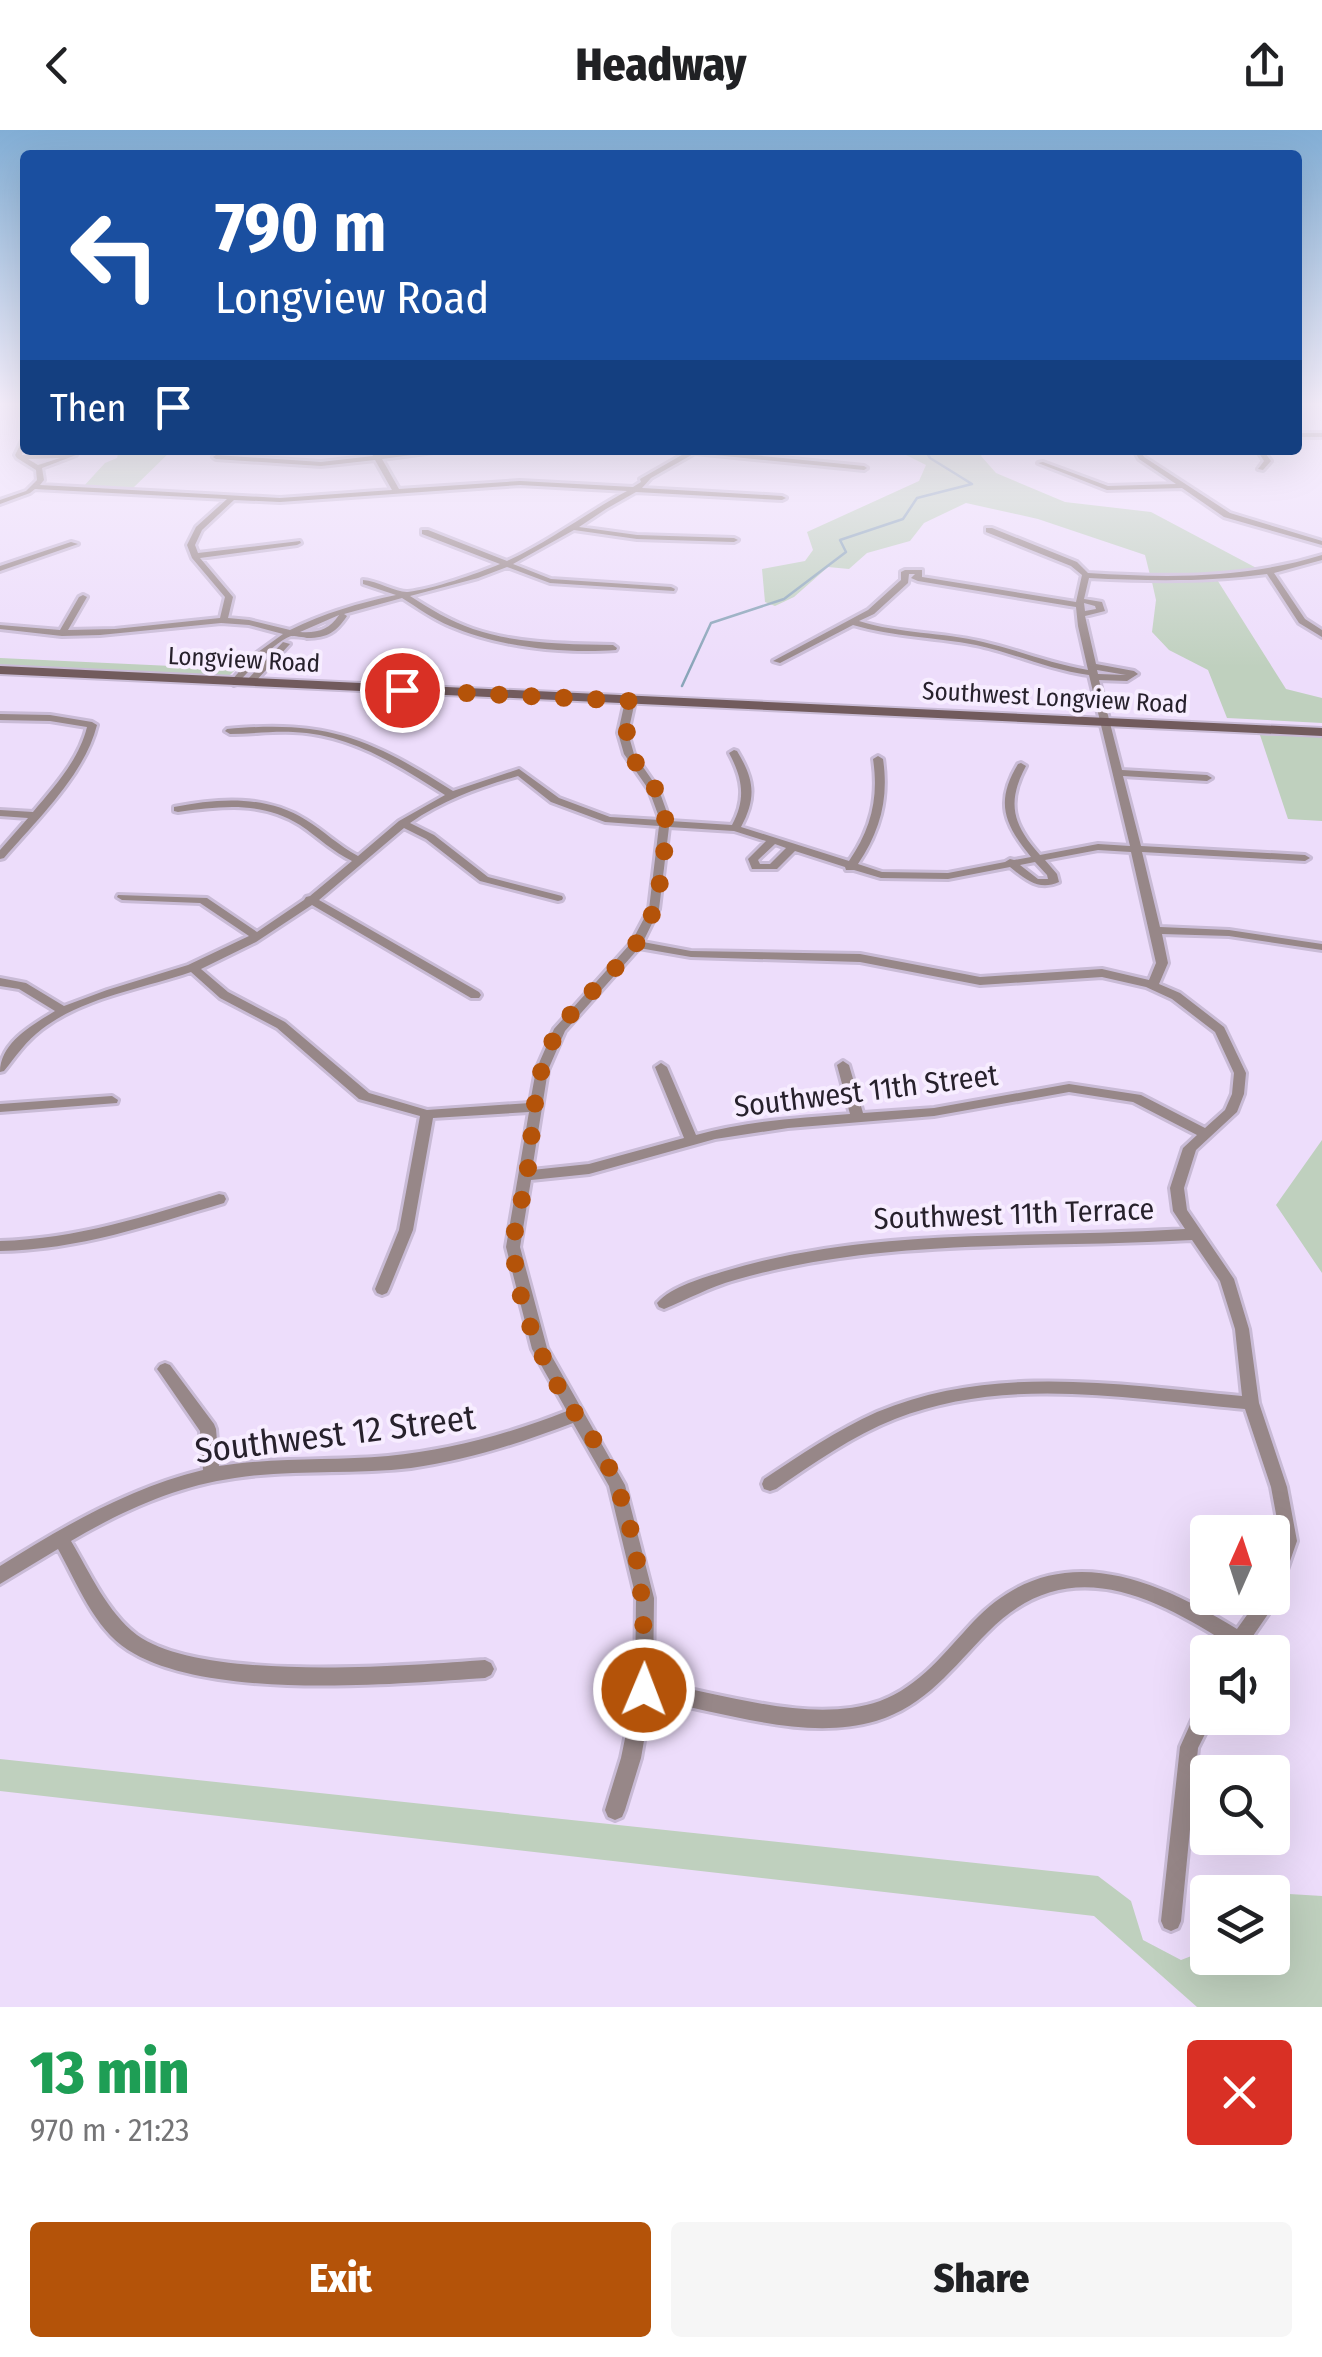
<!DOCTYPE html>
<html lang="en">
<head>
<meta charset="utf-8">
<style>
	:root { --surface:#fff; --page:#f6f6f6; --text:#202124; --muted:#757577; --accent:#b45309 }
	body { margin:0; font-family:"Fira Sans Condensed",sans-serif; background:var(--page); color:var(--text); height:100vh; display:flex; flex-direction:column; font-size:38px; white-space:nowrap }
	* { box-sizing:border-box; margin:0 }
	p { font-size:32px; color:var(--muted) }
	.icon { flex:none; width:55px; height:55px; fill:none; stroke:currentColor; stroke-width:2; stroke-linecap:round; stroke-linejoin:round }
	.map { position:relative; height:1877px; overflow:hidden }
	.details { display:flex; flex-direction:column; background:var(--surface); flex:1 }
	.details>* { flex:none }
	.guide { position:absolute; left:20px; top:20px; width:1282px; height:305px; border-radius:10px; box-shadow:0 10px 40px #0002; background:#1a4fa0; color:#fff; overflow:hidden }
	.needle { width:65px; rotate:3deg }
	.buttons { position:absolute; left:1190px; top:1385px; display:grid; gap:20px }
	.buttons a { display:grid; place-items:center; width:100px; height:100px; border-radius:10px; background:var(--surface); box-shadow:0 10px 40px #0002; font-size:50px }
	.pin { position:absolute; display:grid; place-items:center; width:85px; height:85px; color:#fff; margin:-42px; border:5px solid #fff; border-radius:50%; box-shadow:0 2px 10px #0007 }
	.me { position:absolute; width:110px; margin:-55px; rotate:1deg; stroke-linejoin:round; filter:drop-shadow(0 0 8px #0008) }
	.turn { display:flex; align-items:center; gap:35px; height:210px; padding:0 30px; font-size:45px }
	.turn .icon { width:130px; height:130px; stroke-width:2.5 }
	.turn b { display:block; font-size:70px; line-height:85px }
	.then { display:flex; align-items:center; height:95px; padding:0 30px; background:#0003; gap:20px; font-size:38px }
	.round { display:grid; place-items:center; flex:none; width:105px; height:105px; border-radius:10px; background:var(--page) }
	.overview { display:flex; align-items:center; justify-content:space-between; height:170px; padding:0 30px }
	h1 { font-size:60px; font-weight:800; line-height:75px; color:#1e9e55 }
	.cta { display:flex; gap:20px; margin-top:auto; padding:20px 30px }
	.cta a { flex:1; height:115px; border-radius:10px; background:var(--accent); color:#fff; font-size:40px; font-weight:800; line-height:115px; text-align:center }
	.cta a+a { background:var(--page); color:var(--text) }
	header { display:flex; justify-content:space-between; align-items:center; height:130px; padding:0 30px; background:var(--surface); font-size:45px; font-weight:800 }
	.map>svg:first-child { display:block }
	.green { fill:#bfd0be }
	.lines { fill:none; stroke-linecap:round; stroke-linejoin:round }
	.stream { stroke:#8aa5b9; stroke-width:2.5 }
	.street-casing { stroke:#c9bbd6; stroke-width:6 }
	.secondary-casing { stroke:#c9bbd6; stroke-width:4 }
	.street { fill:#978788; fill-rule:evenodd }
	.secondary { fill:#725b5d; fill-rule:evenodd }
	.route { stroke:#b45309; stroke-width:18; stroke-dasharray:0 32.4 }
	.labels { text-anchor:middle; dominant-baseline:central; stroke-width:8; stroke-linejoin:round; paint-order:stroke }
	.far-street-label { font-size:25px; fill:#27212c; stroke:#f7edff }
	.street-label { font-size:30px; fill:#27212c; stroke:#f7edff }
	.near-street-label { font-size:35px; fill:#27212c; stroke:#f7edff }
</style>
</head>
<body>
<header><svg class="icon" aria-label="back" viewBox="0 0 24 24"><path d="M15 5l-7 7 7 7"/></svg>Headway<svg class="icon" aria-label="share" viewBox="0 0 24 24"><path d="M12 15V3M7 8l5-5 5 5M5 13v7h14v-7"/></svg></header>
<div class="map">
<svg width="1322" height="1877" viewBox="0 0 1322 1877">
	<rect width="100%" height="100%" fill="#edddfb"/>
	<!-- green -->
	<path class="green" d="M119 320H172L132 359 83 357 105 333 117 328Z
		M896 320H986L981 326 996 343 1065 372 1151 382 1264 442 1150 445 1145 425 1038 389 966 373 924 393 910 411 867 423 849 439 828 437 794 467 775 476 765 472 762 439 805 431 813 420 807 402 919 351 926 335Z
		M1216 448 1286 559 1322 568V593L1227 588 1208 540 1169 520 1152 502 1156 470 1152 452Z
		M0 528 236 539 228 547 0 537Z
		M1260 605 1322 607V691L1288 689Z
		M1322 1010V1143L1276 1075Z
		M0 1629 1098 1746 1131 1771 1143 1810 1181 1830 1207 1820 1208 1828H1272L1273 1763 1322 1766V1877H1197L1094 1786 0 1661Z"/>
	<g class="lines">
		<!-- stream -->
		<path class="stream" d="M682 556 711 493 784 469 846 422 840 410 903 389 917 368 972 354 930 328 927 323 933 320"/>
		<defs>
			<path id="street" d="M1298 303H1322V307H1298Z
				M25 309 22 325 73 323 76 325 42 338 44 350 40 355 280 368 392 360 375 330 321 336 216 329 213 327 216 325 321 332 373 326 370 320H376L379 325 427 320H448L382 329 399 359 520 351 633 357 641 352 640 349 687 322 679 320H702L864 336 867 338 864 340 695 323 651 348 642 358 782 366 786 368 782 370 636 362 606 379 579 397 637 405 734 408 738 410 734 412 637 409 574 400 513 434 551 449 671 457 675 459 674 461 550 453 507 437 478 448 410 466C430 479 450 491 473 499 517 514 566 514 613 515L617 518 616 520C564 524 498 517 450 496 433 489 418 478 402 468L344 484 347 486C336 502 328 508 307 508 305 507 293 506 291 506 275 511 249 541 237 554L234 555 230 552 254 525 283 504 249 495 221 493 100 505 62 506 0 499V495L60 500 79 467 83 465 87 467 68 500 115 499 220 488 225 467 192 428 187 415 196 397 227 369 35 359 30 363 0 374V370L26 361 37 350 36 340 17 328 15 325 22 311ZM60 328 38 335 28 329ZM520 355 627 361C586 383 549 412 507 431L428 400H422V404L500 434C476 444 433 459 408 462 397 463 378 451 363 450V454L396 465C359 473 324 483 290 500L249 490 228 488 233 467 200 428 297 415 301 413 300 411 198 423 195 415 202 400 234 370 280 372ZM339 485C329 500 318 503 300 502Z
				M1134 320H1140L1144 327 1230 383 1322 411V415L1224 387 1182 358 1107 360 1038 333 1043 332 1108 356 1176 354 1139 329Z
				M1257 320H1263L1271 331 1263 340 1258 339 1264 331Z
				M986 398H992L1077 432 1088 443C1169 448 1244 449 1322 425V430L1274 443 1305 489 1322 500V507L1299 493 1267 444C1208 452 1149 451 1089 448L1084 469 1102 472 1105 481 1085 486 1096 534 1134 541 1138 544 1127 551 1099 550 1122 640 1207 645 1212 648 1207 651 1123 646 1141 716 1305 725 1310 728 1305 731 1142 722 1160 797 1229 800 1322 814V820L1229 806 1162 804 1168 833 1159 854 1180 863 1224 897 1246 943 1244 964 1237 982 1196 1020 1184 1058 1187 1080 1234 1149 1249 1199 1259 1273 1287 1357 1297 1411 1275 1474 1242 1522H1223L1227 1513C1148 1463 1065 1423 988 1502 953 1537 926 1576 876 1591 804 1612 723 1581 651 1570L641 1628 625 1680 622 1687 615 1690 608 1687 605 1680 621 1628 635 1560 636 1468 609 1356 573 1293C521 1313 467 1330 411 1338 352 1345 293 1339 235 1348 176 1356 122 1381 71 1411 90 1443 107 1482 137 1505 202 1552 404 1536 485 1530L491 1533 494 1539 491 1545 485 1548C392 1554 208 1571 128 1520 94 1498 77 1453 58 1419L0 1454V1436C64 1396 129 1358 203 1340L200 1301 160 1243 157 1239 160 1235 165 1233 170 1235 214 1294 216 1299 219 1336C275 1327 332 1331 388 1326 450 1320 509 1304 567 1281L532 1219 506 1117 529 982 433 988 413 1100 389 1159 387 1163 382 1165 377 1163 375 1159 399 1100 420 986 359 969 277 898 220 868 191 842C142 859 84 867 42 899 26 911 16 926 4 941L0 942C0 913 32 895 55 881L19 859 0 856V848L26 853 64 876 107 860 188 835 249 806 200 773 122 770 117 767 118 765 207 768 257 802 304 770 306 767 310 766 352 731C333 722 318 707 300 695 262 671 221 676 178 682L174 681V677C219 668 266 665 306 690 324 701 339 716 358 726L399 691 445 665C398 635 350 604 293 602 272 601 251 604 230 604L225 601 227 599C328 590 369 608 453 661L519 639 559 668 610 687 660 690 649 660 624 624 618 603 625 571 630 568 635 571 628 603 634 624 659 660 670 691 732 695C746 669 743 649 729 623L734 620 737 621C754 649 757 667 741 697L849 731C871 699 879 668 873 629L878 626 883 629C889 669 880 701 858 734L882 742 948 743 1005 732 1010 729 1014 730 1031 727C1004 694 995 672 1018 634L1021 633 1026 636C1006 673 1013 695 1040 725L1098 714 1130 716 1089 545C1050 540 1014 523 976 515 935 507 893 507 853 495L780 533 773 531 868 480 901 450V442L905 440H922V447L1076 472 1082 445 1071 436 986 402ZM909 444H915L911 448 918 451 1076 477 1078 496 1088 540C1052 534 1018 520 983 512 942 502 900 504 859 491L874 484 908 453ZM1084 473 1095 476 1096 479 1085 481ZM1097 540 1126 545 1098 544ZM518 646 551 672 605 692 659 696 649 779 631 813 554 899 536 940 530 973 427 980 369 963 285 892 228 862 201 839 256 812 312 775 471 868H479L481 865 479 862 319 770 404 698 426 709 480 751 558 771 562 770 563 768 562 766 488 747 434 705 410 693C443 670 480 657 518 646ZM669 697 734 701 766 711 748 729 752 739H777L795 721 845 737 846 740H854L881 748 948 749 1010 737C1026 750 1039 761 1059 752L1057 744 1045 730 1098 720 1131 722 1156 833 1149 850 1102 839 980 847 860 824 691 821 643 812 659 779ZM775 714 786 718 770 734H760L758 730ZM1035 732 1047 745 1048 749H1038L1020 735ZM639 818 691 827 860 832 980 855 1102 847 1146 857 1172 869 1215 902 1234 943 1232 964 1225 980 1205 998 1141 965 1069 954 934 978 863 983 849 935 843 931 837 935 850 984C798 988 746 991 696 1005L667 937 661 933 655 937 684 1008 589 1034 532 1040 548 940 565 901ZM1069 962 1133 972 1197 1005 1183 1018 1170 1058 1173 1081 1185 1099C1031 1109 874 1096 725 1141 703 1148 672 1156 657 1173L659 1177 664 1179C688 1169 710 1157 735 1150 884 1107 1039 1119 1192 1110L1220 1151 1235 1199 1242 1266C1121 1255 993 1233 877 1282 837 1300 800 1325 764 1349L762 1354 764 1359 770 1361 776 1359C814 1333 852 1306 895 1289 1006 1245 1130 1269 1245 1279L1271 1357 1281 1411 1272 1435V1468H1259L1237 1499C1151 1446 1054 1406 973 1492 946 1521 919 1557 880 1571 811 1595 723 1563 653 1552L654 1468 625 1355 547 1218 520 1117 531 1050 589 1044 715 1009 788 998 934 986Z
				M71 412 78 414 0 441V436Z
				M283 512 290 514 253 554H247V550Z
				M0 584 50 585 92 592 97 595C85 644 36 691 4 728L0 729V720L28 688 0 686V680L33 682C54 657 79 630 87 597L50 591 0 590Z
				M112 966 118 970 117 973 0 982V974Z
				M219 1064 224 1065 226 1069 224 1073C150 1095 78 1120 0 1121V1111C76 1109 147 1086 219 1064Z
				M1208 1568V1588H1213L1198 1618 1181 1791 1178 1798 1171 1801 1164 1798 1161 1791 1180 1617 1201 1570Z"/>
			<path id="secondary" d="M0 536 1322 598V606L0 544Z"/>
		</defs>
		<!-- street casing -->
		<use href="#street" class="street-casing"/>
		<!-- secondary casing -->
		<use href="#secondary" class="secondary-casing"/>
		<!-- street -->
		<use href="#street" class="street"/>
		<!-- secondary -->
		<use href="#secondary" class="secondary"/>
	</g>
	<!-- sky -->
	<linearGradient id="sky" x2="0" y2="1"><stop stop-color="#82aed5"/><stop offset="0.51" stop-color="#f7f0fd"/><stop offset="1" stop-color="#f7f0fd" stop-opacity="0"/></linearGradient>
	<rect width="1322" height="537" fill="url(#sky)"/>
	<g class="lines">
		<!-- route -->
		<path class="route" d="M402 560 630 571C615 646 657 633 665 688 668 705 660 761 654 778 640 827 589 857 561 897 530 942 535 1000 526 1051 522 1072 513 1097 514 1118 515 1168 539 1226 565 1268 578 1289 595 1309 606 1331 642 1407 645 1479 644 1560"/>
	</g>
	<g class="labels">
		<!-- far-street labels -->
		<g class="far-street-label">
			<text transform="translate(244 530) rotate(3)">Longview Road</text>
			<text transform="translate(1055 568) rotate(3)">Southwest Longview Road</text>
		</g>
		<!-- street labels -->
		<g class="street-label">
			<text transform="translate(866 961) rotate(-7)">Southwest 11th Street</text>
			<text transform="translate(1014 1084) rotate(-2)">Southwest 11th Terrace</text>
		</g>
		<!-- near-street labels -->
		<g class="near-street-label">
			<text transform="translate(335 1304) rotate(-7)">Southwest 12 Street</text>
		</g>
	</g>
</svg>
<div class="buttons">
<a><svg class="needle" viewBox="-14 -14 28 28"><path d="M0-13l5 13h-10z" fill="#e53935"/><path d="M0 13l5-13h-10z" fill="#757577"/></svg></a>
<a><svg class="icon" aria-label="sound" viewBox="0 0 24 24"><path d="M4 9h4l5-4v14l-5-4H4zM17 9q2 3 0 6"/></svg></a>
<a><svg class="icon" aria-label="search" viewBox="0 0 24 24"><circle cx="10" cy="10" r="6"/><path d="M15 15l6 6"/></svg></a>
<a><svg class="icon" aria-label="layers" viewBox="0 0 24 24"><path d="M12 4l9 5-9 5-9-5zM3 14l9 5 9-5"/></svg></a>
</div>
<div class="pin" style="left:402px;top:560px;background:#d93025"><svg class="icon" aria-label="arrive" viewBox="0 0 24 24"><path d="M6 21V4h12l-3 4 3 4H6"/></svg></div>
<svg class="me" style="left:644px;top:1560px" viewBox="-20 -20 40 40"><circle r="17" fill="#b45309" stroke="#fff" stroke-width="3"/><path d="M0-11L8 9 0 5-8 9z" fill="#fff"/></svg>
<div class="guide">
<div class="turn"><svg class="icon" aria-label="left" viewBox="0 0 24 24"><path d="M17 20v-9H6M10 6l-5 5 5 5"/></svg><div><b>790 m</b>Longview Road</div></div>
<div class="then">Then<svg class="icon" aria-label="arrive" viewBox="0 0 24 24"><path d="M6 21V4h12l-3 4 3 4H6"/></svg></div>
</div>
</div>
<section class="details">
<div class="overview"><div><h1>13 min</h1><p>970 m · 21:23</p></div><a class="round" style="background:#d93025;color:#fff"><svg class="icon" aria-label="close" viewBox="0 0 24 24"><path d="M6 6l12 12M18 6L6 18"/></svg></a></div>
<div class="cta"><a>Exit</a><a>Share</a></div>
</section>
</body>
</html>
